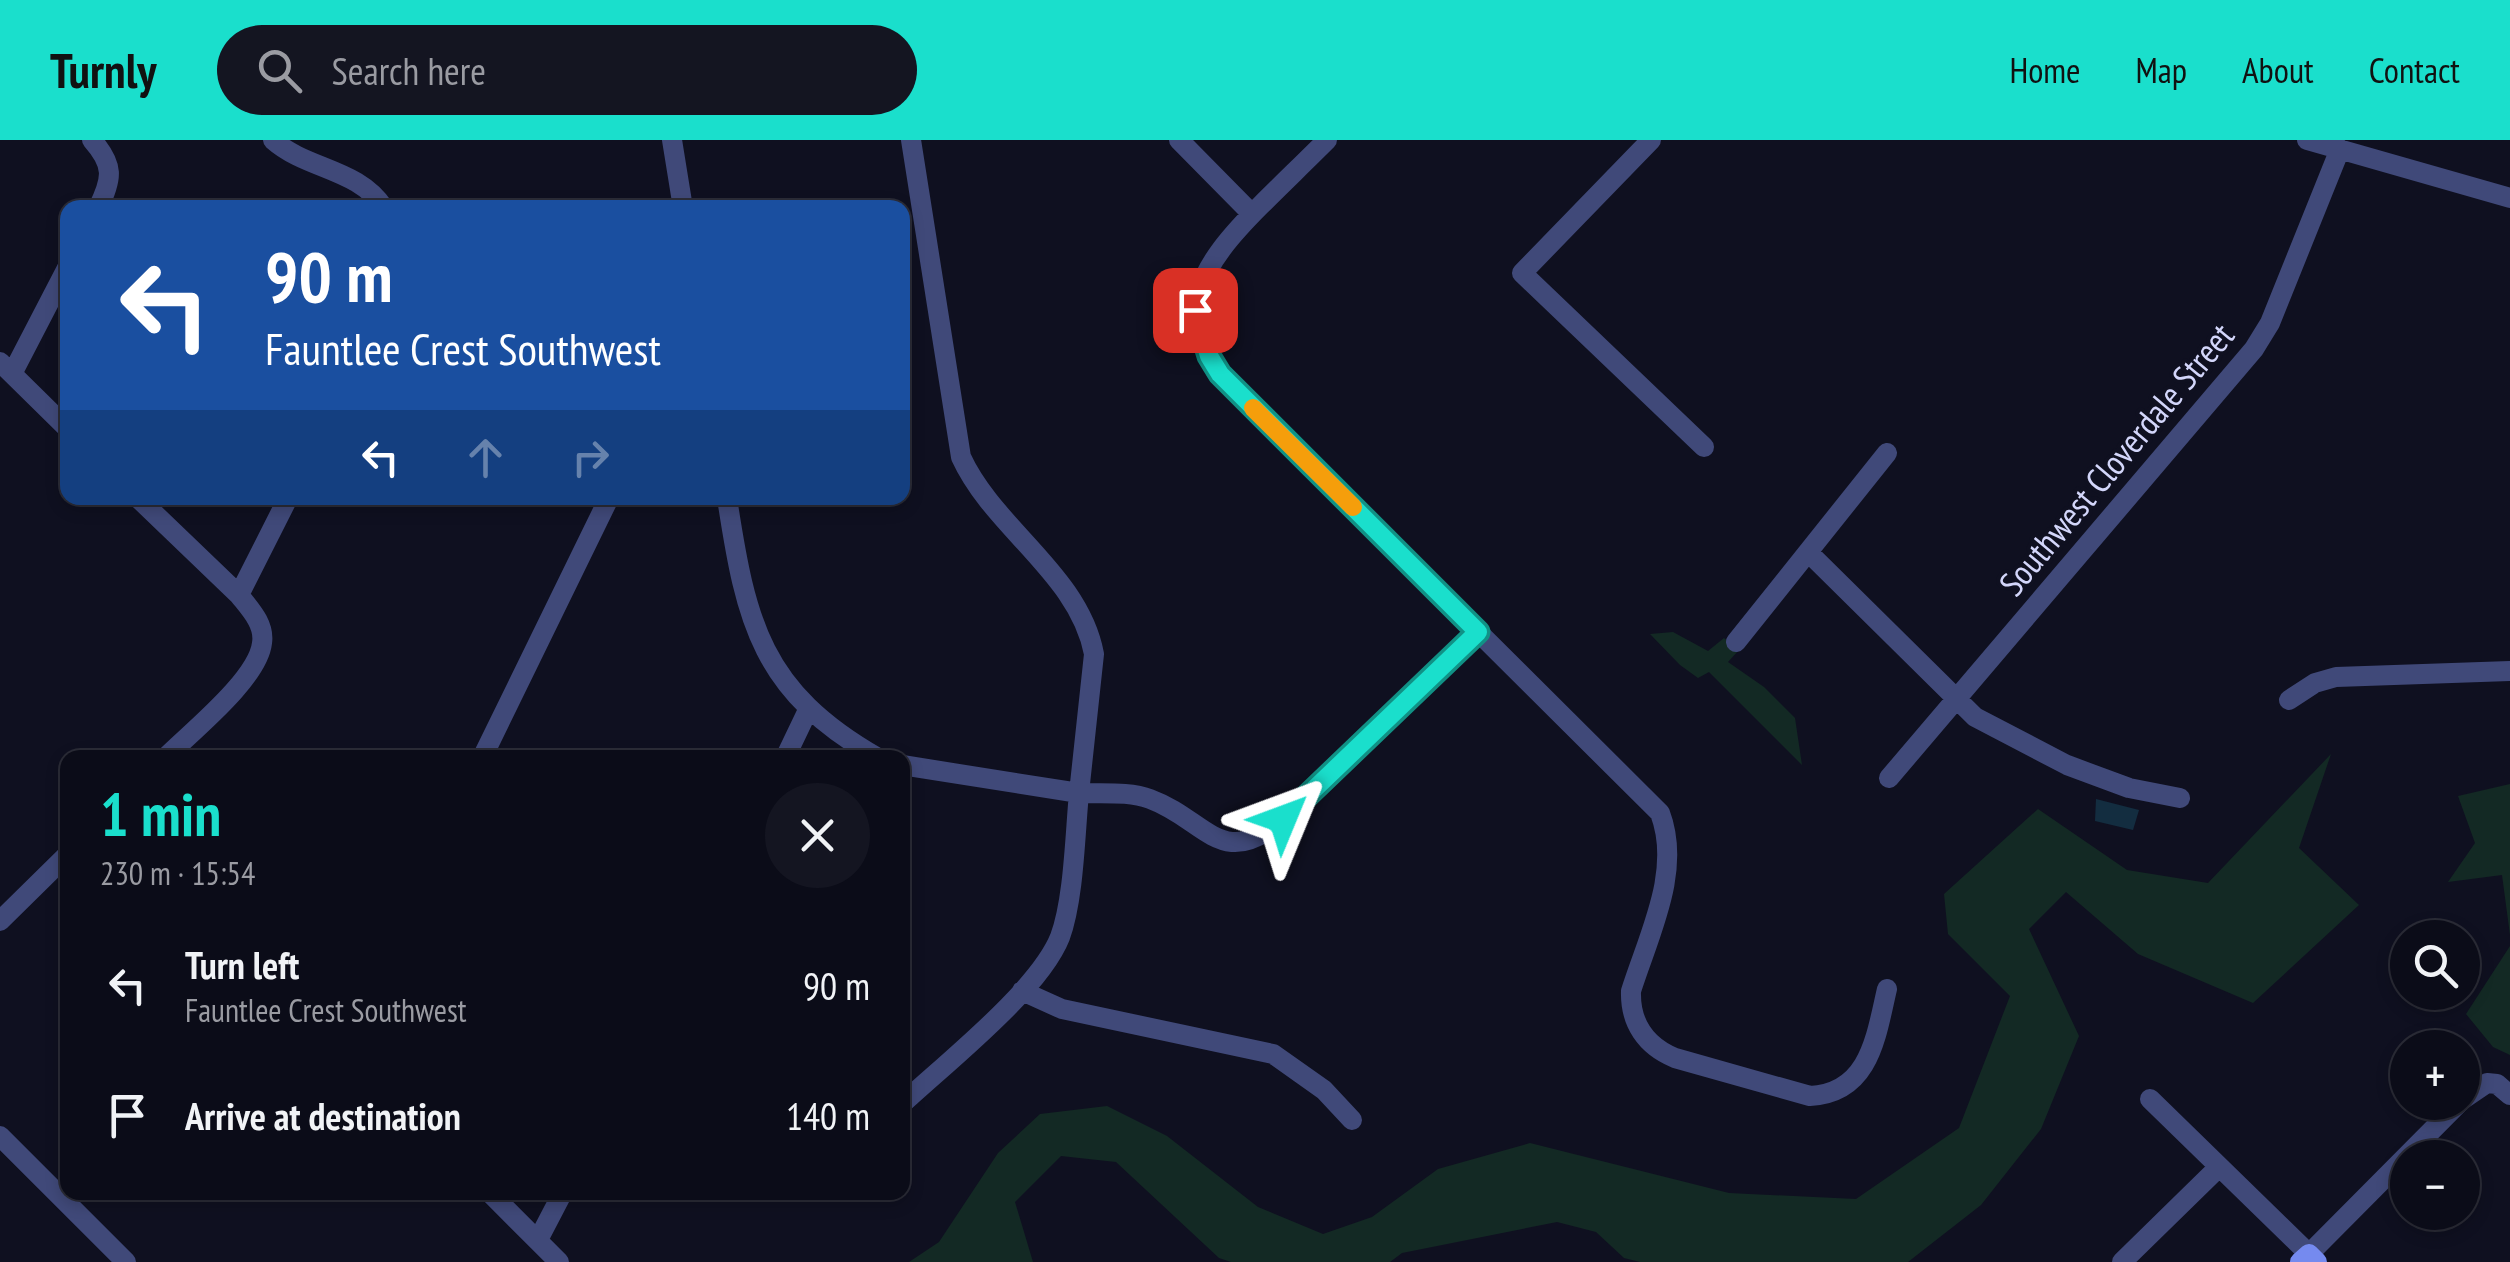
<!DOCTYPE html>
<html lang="en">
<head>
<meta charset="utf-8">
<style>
	:root { --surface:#0b0c18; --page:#141521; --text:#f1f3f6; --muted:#9a9ba2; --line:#2b2c37; --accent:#1adfcc }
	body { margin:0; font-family:"PT Sans Narrow",sans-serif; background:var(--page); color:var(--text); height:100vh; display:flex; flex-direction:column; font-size:38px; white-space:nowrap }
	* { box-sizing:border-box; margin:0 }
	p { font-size:32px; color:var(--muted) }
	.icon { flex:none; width:55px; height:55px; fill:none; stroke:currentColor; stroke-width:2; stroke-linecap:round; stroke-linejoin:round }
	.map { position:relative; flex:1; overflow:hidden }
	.sheet { position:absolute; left:60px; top:610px; width:850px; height:450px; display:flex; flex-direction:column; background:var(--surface); border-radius:20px; box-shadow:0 5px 15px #0003,0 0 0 2px var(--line) }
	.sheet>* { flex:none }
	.hud { position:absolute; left:60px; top:60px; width:850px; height:305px; border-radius:20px; box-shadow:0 5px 15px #0003,0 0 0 2px var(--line); background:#1a4fa0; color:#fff; overflow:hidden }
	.controls { position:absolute; left:2390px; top:780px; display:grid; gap:20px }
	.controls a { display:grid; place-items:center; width:90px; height:90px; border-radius:50%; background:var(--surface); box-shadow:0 5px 15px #0003,0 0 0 2px var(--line); font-size:50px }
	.pin { position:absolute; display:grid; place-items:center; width:85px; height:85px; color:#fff; margin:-42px; border-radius:20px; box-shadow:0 5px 15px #0006 }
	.me { position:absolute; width:110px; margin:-55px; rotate:46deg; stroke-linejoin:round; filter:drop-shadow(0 0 8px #0008) }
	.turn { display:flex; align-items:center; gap:35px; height:210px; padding:0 40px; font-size:45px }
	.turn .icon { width:130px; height:130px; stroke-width:2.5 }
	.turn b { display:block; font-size:70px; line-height:85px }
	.lanes { display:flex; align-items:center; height:95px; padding:0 40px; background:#0003; justify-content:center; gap:50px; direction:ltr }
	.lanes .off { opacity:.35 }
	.round { display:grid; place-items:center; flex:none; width:105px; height:105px; border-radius:52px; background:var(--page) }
	.summary { display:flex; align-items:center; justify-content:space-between; height:170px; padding:0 40px }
	h1 { font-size:60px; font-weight:600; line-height:75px; color:var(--accent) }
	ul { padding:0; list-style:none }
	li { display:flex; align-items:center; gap:30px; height:130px; padding:0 40px }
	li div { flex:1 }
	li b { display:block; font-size:38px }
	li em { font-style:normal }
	header { display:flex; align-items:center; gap:60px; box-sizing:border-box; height:140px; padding:0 50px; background:var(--accent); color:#111 }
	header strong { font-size:48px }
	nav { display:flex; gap:55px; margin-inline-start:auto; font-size:35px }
	.search { width:700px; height:90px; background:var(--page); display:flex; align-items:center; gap:25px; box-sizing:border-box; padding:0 35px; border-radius:55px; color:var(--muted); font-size:38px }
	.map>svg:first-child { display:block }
	.green { fill:#132924 }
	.water { fill:#132d40 }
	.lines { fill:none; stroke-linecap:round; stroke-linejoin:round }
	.street { stroke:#404979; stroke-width:20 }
	.secondary { stroke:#758aef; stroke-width:20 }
	.route-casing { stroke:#119185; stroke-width:25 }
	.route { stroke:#1adfcc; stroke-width:18 }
	.slow { stroke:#f59e0b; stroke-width:18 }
	.labels { text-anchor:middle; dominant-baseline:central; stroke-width:8; stroke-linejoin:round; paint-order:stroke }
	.street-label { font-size:35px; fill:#d3d6fa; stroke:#0f1020 }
</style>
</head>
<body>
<header>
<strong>Turnly</strong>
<div class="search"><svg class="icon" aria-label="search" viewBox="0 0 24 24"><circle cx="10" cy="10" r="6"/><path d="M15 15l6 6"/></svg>Search here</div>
<nav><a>Home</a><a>Map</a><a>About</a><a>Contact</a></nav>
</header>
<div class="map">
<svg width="2510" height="1122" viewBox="0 0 2510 1122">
	<rect width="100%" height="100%" fill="#0f1020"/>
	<!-- green -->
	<path class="green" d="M1673 492 1708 511 1724 498 1739 510 1728 522 1764 547 1795 578 1802 625 1709 532 1698 538 1680 525 1650 494Z
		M2331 614 2299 708 2359 765 2253 863 2138 814 2066 752 2029 789 2079 896 2041 989 1981 1065 1908 1122H1640L1624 1118 1596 1092 1557 1082 1402 1113 1390 1122H1231L1219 1118 1116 1022 1061 1016 1015 1062 1033 1122H909L939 1102 998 1013 1040 974 1107 966 1167 996 1258 1067 1323 1094 1372 1077 1438 1029 1530 1003 1729 1053 1856 1059 1959 988 2010 856 1948 794 1944 754 2038 669 2127 730 2208 743Z
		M2510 644V795L2502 735 2448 742 2475 703 2458 656Z
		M2510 806V915L2493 907 2466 874Z"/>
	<!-- water -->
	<path class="water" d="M2096 659 2139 670 2133 690 2095 681Z"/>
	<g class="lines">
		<!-- street -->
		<path class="street" d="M92 0C114 25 113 38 98 68
			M273 0C307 30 358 28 384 68
			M672 0 683 68
			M1179 0 1252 74
			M1327 0C1305 22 1283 43 1261 65 1202 124 1165 175 1233 248L1660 673C1682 731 1649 794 1631 851 1630 883 1646 906 1675 918L1810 956C1870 953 1876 896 1887 849
			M1651 0 1522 133 1704 307
			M2307 0 2510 58
			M0 222 68 289
			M12 234 68 126
			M138 358 239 455
			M727 358C746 483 761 551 878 618
			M1808 412 1975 577 2067 625 2129 648 2180 658
			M1736 502 1887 313
			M2289 560 2315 543 2336 537 2510 531
			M165 618C191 592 258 539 262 503 265 484 250 469 239 455L288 358
			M482 618 609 358
			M785 618 808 570
			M902 625 1079 653 1094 514C1079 434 994 389 961 317L911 0
			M1889 638 2254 209 2270 183 2340 9
			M0 781 68 714
			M1022 851 1062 869 1273 914 1324 950 1352 980
			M2150 959 2309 1114 2460 962
			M2462 960 2487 943 2497 944 2510 955
			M902 964C946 923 1039 850 1060 797 1074 759 1075 694 1079 653 1102 654 1129 651 1150 659 1207 680 1221 732 1283 679L1478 492
			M0 996 126 1122
			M489 1052 559 1122
			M538 1100 563 1052
			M2122 1122 2219 1027"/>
		<!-- secondary -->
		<path class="secondary" d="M2300 1122 2309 1114 2317 1122"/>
	</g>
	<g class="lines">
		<defs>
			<path id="route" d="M1195 170 1209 216 1220 234 1478 492 1283 679"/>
		</defs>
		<!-- route casing -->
		<use href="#route" class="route-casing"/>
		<!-- route -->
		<use href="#route" class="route"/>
		<!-- slow -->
		<path class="slow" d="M1253 268 1353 367"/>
	</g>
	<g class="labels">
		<!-- street labels -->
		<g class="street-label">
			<text transform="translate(2116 319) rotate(-50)">Southwest Cloverdale Street</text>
		</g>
	</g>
</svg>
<div class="controls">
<a><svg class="icon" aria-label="search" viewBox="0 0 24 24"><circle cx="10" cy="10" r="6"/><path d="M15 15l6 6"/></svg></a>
<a>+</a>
<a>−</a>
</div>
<div class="pin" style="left:1195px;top:170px;background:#d93025"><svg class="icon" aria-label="arrive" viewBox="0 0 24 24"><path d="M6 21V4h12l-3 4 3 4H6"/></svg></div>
<svg class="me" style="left:1283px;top:679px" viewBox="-20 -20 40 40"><path d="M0-17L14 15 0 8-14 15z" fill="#1adfcc" stroke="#fff" stroke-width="4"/></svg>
<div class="hud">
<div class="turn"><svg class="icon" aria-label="left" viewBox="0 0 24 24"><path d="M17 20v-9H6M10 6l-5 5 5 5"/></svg><div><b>90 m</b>Fauntlee Crest Southwest</div></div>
<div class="lanes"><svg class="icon" aria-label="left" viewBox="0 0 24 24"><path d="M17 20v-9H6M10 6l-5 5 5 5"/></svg><svg class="icon off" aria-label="ahead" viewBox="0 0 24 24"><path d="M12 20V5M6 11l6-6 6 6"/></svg><svg class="icon off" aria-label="right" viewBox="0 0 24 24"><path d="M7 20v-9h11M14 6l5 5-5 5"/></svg></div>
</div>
<section class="sheet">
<div class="summary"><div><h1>1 min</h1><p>230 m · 15:54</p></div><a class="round"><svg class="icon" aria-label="close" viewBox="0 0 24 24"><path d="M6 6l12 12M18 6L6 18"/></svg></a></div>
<ul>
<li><svg class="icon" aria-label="left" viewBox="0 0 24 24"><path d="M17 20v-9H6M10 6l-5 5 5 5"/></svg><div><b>Turn left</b><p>Fauntlee Crest Southwest</p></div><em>90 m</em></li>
<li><svg class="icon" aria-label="arrive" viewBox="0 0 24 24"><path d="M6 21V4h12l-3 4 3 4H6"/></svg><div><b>Arrive at destination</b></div><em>140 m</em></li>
</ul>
</section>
</div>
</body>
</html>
